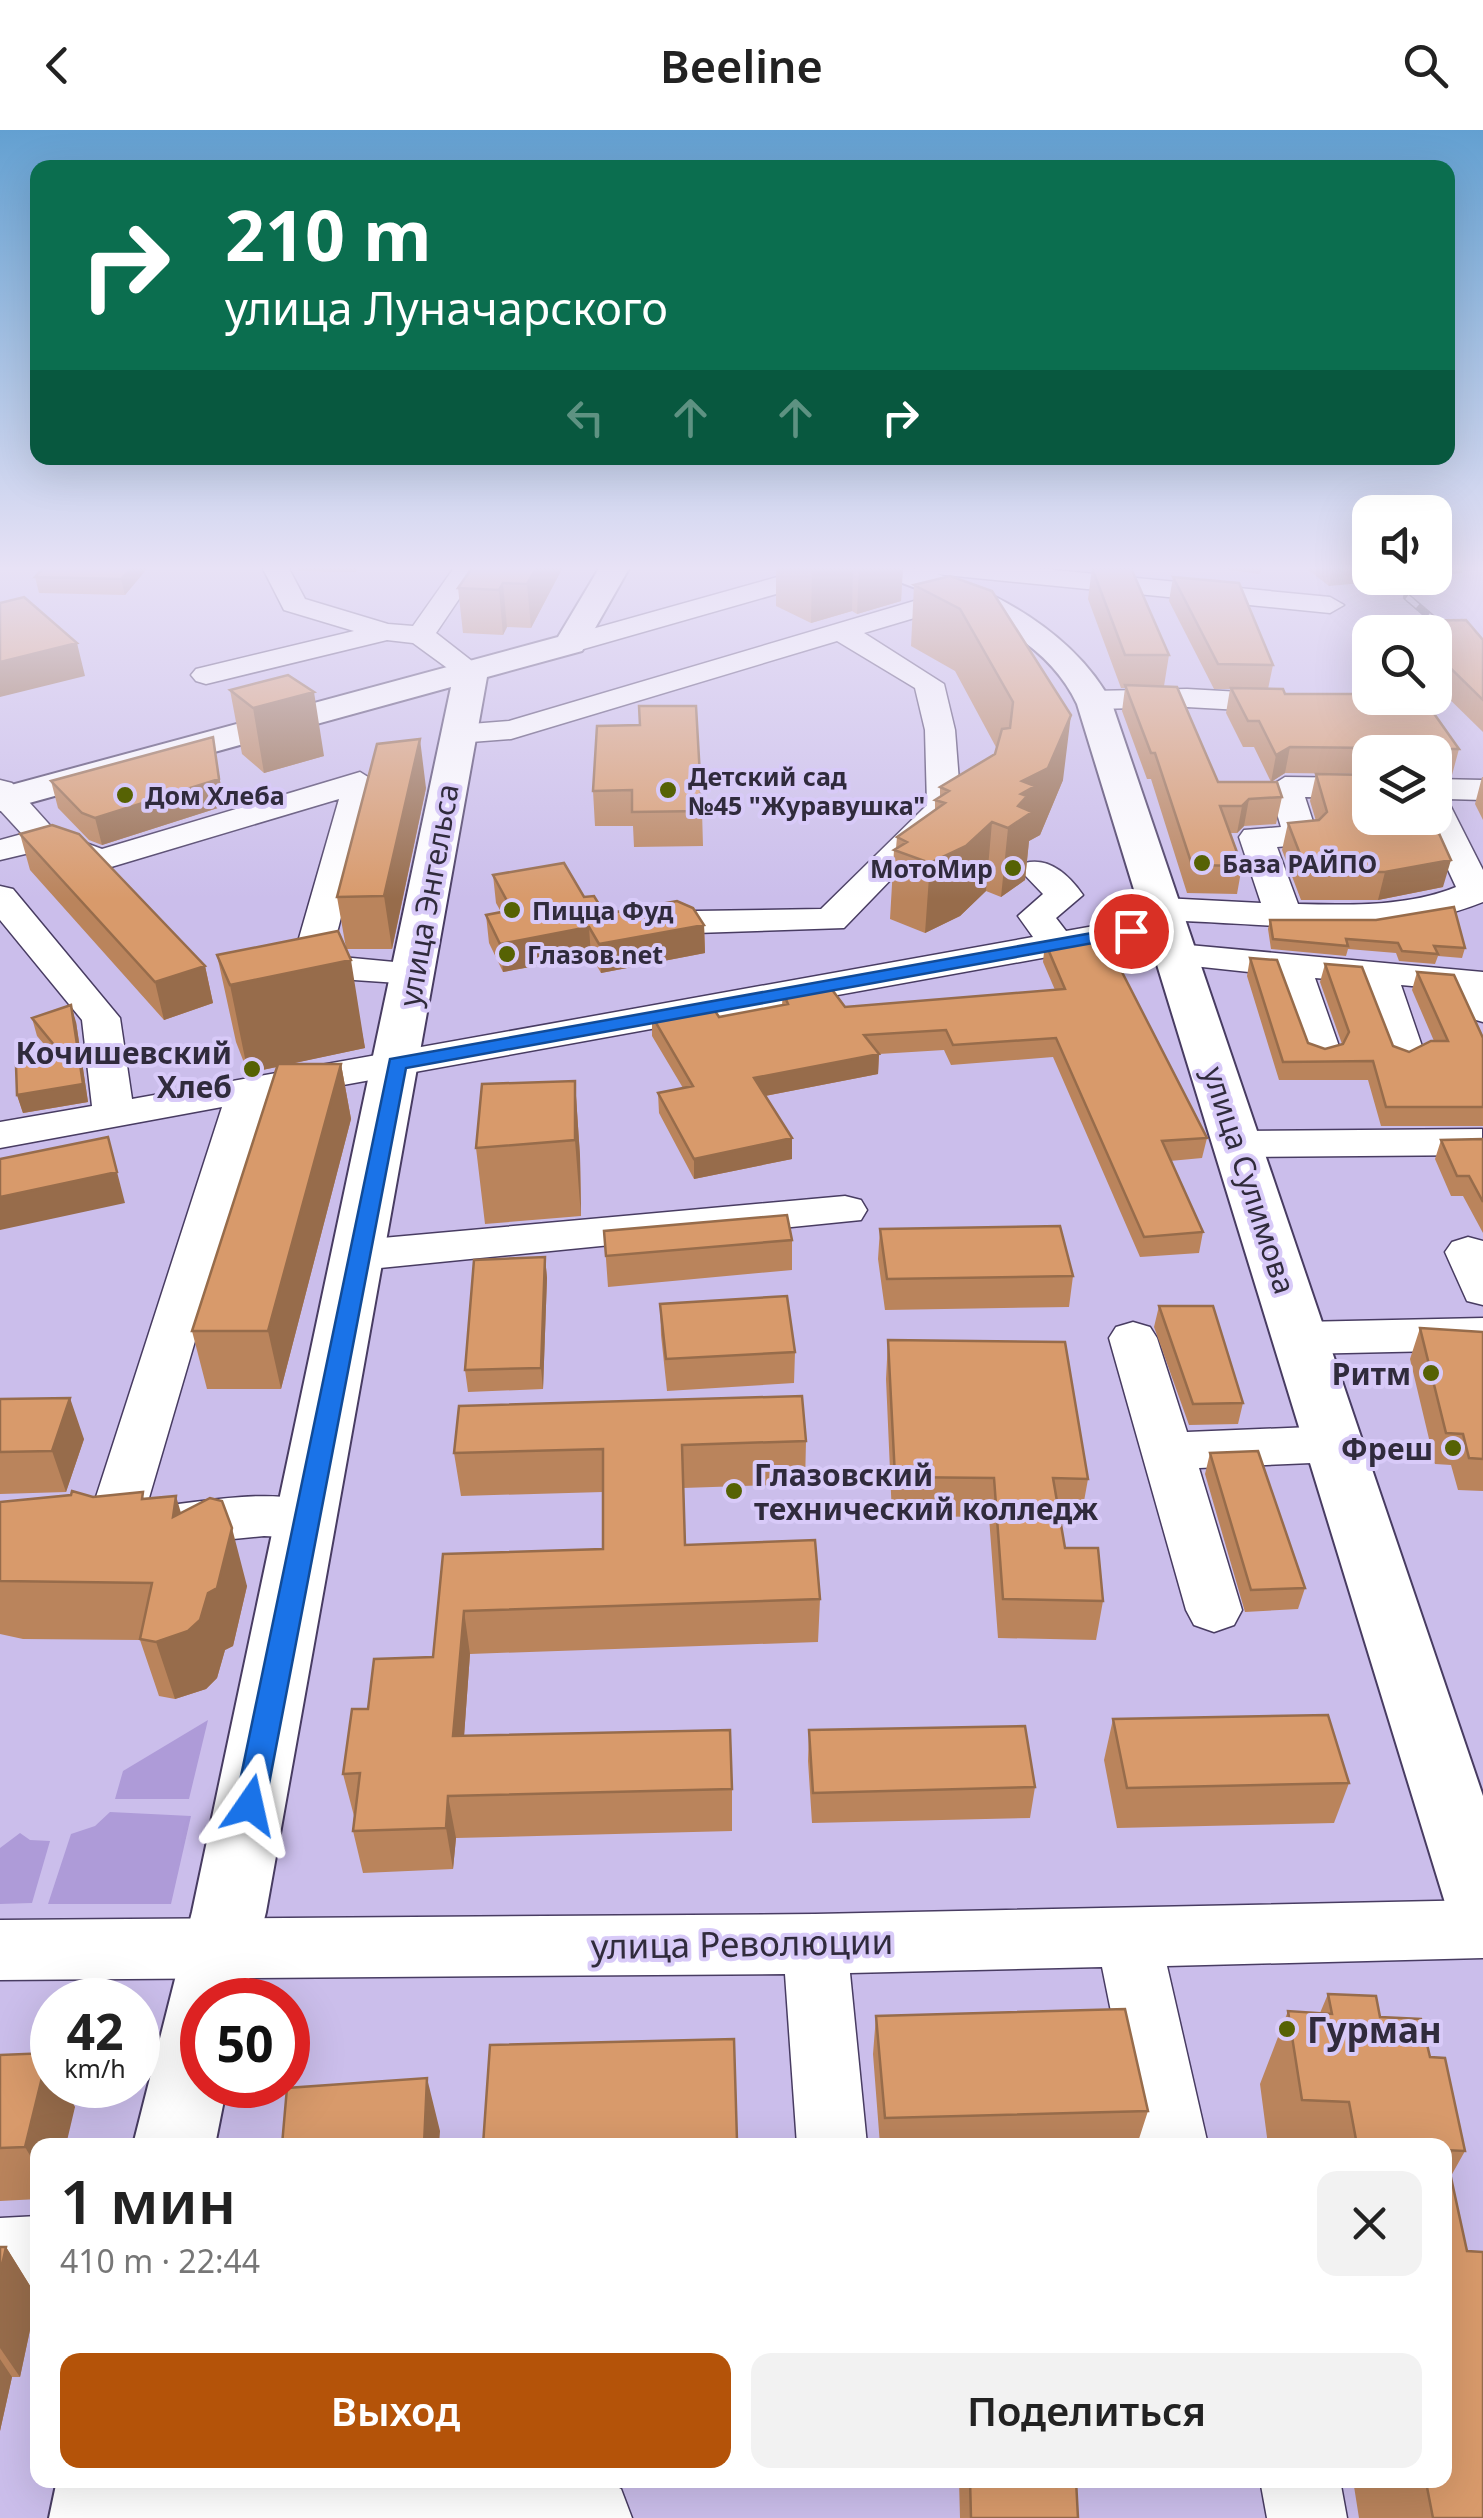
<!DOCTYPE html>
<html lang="ru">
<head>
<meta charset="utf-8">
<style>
	:root { --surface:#fff; --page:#f2f2f2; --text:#222; --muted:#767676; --accent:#b45309 }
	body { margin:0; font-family:"Noto Sans",sans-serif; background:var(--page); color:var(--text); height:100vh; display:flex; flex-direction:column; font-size:38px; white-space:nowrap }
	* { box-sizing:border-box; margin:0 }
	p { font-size:32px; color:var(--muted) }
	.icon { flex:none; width:55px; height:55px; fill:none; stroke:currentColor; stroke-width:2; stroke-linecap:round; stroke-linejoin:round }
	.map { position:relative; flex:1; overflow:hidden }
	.drawer { position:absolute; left:30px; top:2008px; width:1422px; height:350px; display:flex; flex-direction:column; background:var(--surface); border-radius:20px; box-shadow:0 10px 40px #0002 }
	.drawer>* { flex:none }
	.top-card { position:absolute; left:30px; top:30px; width:1425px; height:305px; border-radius:20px; box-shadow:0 10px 40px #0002; background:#0b6e4f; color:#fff; overflow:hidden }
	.buttons { position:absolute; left:1352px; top:365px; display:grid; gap:20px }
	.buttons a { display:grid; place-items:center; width:100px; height:100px; border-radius:20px; background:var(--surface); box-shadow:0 10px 40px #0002; font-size:50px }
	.speed { position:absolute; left:30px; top:1848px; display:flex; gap:20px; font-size:50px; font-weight:700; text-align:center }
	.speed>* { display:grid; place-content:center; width:130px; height:130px; border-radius:50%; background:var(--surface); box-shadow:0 10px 40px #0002; line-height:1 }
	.speed small { font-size:25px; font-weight:400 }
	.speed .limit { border:15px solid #d22; background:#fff; color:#111 }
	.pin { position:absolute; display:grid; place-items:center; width:85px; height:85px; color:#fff; margin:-42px; border:5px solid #fff; border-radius:50%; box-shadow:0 2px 10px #0007 }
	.me { position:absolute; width:110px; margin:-55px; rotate:11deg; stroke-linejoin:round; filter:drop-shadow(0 0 8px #0008) }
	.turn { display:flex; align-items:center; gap:35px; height:210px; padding:0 30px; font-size:45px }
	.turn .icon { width:130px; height:130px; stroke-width:2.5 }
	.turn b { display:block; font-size:70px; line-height:85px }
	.lanes { display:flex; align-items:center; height:95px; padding:0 30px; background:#0003; justify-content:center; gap:50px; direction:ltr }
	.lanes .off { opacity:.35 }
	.round { display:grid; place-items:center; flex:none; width:105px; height:105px; border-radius:20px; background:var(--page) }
	.headline { display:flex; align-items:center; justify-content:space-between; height:170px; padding:0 30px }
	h1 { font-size:60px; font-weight:600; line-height:75px }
	.button { display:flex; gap:20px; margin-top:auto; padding:20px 30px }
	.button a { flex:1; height:115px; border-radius:20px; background:var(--accent); color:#fff; font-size:40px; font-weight:600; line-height:115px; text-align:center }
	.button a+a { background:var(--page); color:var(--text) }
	header { display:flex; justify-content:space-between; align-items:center; height:130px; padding:0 30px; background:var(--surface); font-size:45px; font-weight:600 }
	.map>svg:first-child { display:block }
	.green { fill:#ae9bd8 }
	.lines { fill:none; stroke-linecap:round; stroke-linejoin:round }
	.minor-casing { stroke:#483c62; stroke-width:3 }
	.major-casing { stroke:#483c62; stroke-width:4 }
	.minor { fill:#fff; fill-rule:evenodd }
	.major { fill:#fff; fill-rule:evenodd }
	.rail-casing { stroke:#564f67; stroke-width:8 }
	.rail { stroke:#d8caf8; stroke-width:5; stroke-dasharray:14; stroke-linecap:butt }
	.wall { fill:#ba845c }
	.shaded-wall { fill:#976c4b }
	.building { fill:#d89a6b; stroke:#976c4b; stroke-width:2.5 }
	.route { fill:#1a73e8; stroke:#114b97; stroke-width:2.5 }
	.poi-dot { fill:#566204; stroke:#d8caf8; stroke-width:4 }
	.labels { text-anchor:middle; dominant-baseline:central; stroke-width:8; stroke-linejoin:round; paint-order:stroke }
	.far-poi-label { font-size:25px; font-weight:bold; fill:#302b3c; stroke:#d8caf8; text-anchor:start }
	.street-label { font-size:30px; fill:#302b3c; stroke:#d8caf8 }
	.poi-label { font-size:30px; font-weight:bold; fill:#302b3c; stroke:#d8caf8; text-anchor:end }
	.near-street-label { font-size:35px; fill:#302b3c; stroke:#d8caf8 }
	.near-poi-label { font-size:35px; font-weight:bold; fill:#302b3c; stroke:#d8caf8; text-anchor:start }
</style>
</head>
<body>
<header><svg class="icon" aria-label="back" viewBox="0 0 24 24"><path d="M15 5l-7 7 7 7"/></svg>Beeline<svg class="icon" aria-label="search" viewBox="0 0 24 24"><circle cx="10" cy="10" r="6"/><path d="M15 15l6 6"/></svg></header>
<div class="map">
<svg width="1483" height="2388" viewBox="0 0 1483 2388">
	<rect width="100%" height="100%" fill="#cbbeeb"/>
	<!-- green -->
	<path class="green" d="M208 1590 189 1669H115L123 1641Z
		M110 1682 191 1686 171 1774H48L71 1704 95 1696Z
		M20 1703 30 1710 50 1711 32 1773 0 1774V1718Z"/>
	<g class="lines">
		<defs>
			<path id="minor" d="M261 435H287L305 469 388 494 413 496 456 435H482L436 503 486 542 471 551 461 548 413 513 387 510 206 554 196 551 191 545 196 539 354 501 284 480Z
				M820 435H861L857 441 580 520H560L556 514 560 508Z
				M912 435H1002L1330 467 1344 475 1330 483 925 443Z
				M958 458 968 460 972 466 968 472 864 503 944 554 955 600 961 677 844 798 696 803 683 800 678 792 683 784 696 781 821 779 927 675 925 600 915 558 837 511 511 609 458 613 443 604 458 595 509 591Z
				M1187 559 1293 565 1308 574 1293 583 1187 577 1092 579 1077 570 1092 561Z
				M360 642 376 652 331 826 426 835 432 843 426 851 413 854 310 847 297 844 291 836 339 669 101 740 42 720 0 730V710L22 704 0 680V650L12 653 56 702 102 719Z
				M1285 647 1370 648V668L1305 667 1318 707 1313 714 1277 717 1298 774C1350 775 1407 777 1456 757L1424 688H1435V649L1483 650V670L1447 669 1483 740V772C1390 810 1282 795 1184 791L1181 802 1168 805 266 969 146 1378C203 1372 269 1357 325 1374L332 1388 325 1402 306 1408 264 1406 112 1421 93 1415 85 1401 222 977 0 1018V992L92 976 82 890 0 790V756L13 759 120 888 132 969 1033 807 1018 786 1043 764 1020 740 1025 733C1049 727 1069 745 1083 765L1056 788 1066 801 1150 786 1145 779 1150 771 1163 768 1261 773 1239 707 1244 700 1281 697 1269 657Z
				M1178 814 1483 842V892L1469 888 1455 860 1401 855 1425 925 1419 933 1405 937 1391 933 1362 852 1315 848 1341 922 1335 930 1321 934 1307 930 1276 845 1165 833 1159 825 1165 817Z
				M1482 999V1025L1239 1027 1224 1023 1218 1014 1224 1005 1239 1001Z
				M845 1066 861 1070 867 1080 861 1090 360 1140 344 1135 337 1125 344 1115 360 1110Z
				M1468 1107 1483 1111V1175L1467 1171 1445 1122 1452 1112Z
				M1483 1188V1220L1301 1224 1284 1219 1277 1208 1284 1197 1301 1192Z
				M1133 1192 1150 1197 1157 1208 1187 1302 1335 1296 1353 1301 1360 1314 1353 1327 1335 1332 1199 1338 1242 1480 1234 1495 1214 1502 1194 1495 1186 1480 1109 1208 1116 1197Z
				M1483 1770V1828L1167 1836 1208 2015H1138L1102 1837 850 1843 867 2015H797L785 1844 0 1850V1790L815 1784Z
				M38 2086V2160L0 2162V2088Z
				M161 2350H603L621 2359 632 2388H127L138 2359Z
				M1260 2350H1340L1347 2388H1267Z"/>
			<path id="major" d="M601 435H631L582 521 487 547 266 1782 244 1870H202V1955H227L215 2015H133L192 1782 451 557 0 681V658L558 507Z
				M867 435C954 431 1073 495 1112 574L1483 1666V1809L1457 1799 1446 1776 1077 574C1041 497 945 470 871 441Z
				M57 2350H149L143 2388H49Z"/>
		</defs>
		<!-- minor casing -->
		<use href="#minor" class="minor-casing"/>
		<!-- major casing -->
		<use href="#major" class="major-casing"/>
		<!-- minor -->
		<use href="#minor" class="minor"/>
		<!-- major -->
		<use href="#major" class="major"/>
		<defs>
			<path id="rail" d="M1407 467 1483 532"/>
		</defs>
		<!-- rail casing -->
		<use href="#rail" class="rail-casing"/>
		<!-- rail -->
		<use href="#rail" class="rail"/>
	</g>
	<!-- wall -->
	<path class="wall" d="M46 435H150L125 465 39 463 35 447Z
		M298 435H360L356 442 299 441Z
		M564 435 531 498 507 497 503 505 463 503 458 458Z
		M776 435H903L901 471 857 484 852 481 811 493 776 476Z
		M1197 435H1265L1259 444Z
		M1302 435H1370L1329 456Z
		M1092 438 1169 525 1164 556 1218 652 1282 667 1276 694 1244 696 1237 703H1230L1242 736 1237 764 1187 763 1151 649H1147L1122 581 1125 558H1121L1088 469Z
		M950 446 1063 650 1040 705 1029 711 1025 750 1001 767 986 761 960 786 925 803 890 789 894 720 896 718 897 707 935 680V670L940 667V657L995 624 997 619 955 541 911 516 914 455Z
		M1173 447 1273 535 1268 559 1459 619 1452 645H1435V622H1370V644L1285 643 1271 652 1254 617H1243L1226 583 1230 559H1214L1169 471Z
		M1401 491 1483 510V602L1435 555V502H1399Z
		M230 560 324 626 264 643 242 624Z
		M640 595 702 681 703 716 634 717 633 696H595L593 661Z
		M213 607 224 676 102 715 89 710 58 678 51 651Z
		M1316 644 1443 757 1378 770H1301L1282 720 1288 693 1316 691 1310 671Z
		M1482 647H1483V690L1475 674Z
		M426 658 392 819H346L365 918 289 934H341L351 989 281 1259H207L192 1201 277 937 248 943 236 912 217 825 346 818 337 767Z
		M20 704 205 836 213 873 164 890 30 740Z
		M493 745 584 767 605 784 704 795 705 823 601 843 591 826 503 842 489 813 486 785 501 782 496 773Z
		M1270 790 1465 818 1462 828 1438 826 1435 834 1399 831 1396 823 1348 819 1346 826 1271 819 1268 799Z
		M1045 812 1207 1008 1202 1028 1170 1031 1203 1102 1199 1123 1140 1127 1053 927 951 935 944 920 879 924 878 944 765 966 792 1008V1029L694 1049 659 983 658 963 683 958 652 906V886L719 887 782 875 783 862 845 877 1055 860 1043 832Z
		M1250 828 1308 913 1325 919 1342 914 1320 852 1325 834 1393 916 1409 922 1434 911 1412 860 1417 842 1483 908V996H1381L1368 950H1279L1247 846Z
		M32 888 76 892 88 972 23 983 17 965 56 928 37 906Z
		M575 951 580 1026 581 1086 485 1094 476 1018Z
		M1483 1009V1103L1463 1066H1451L1435 1029 1441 1010Z
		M880 1099 1073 1146 1069 1177 885 1180 878 1129Z
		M604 1101 792 1110V1140L608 1157Z
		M545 1127 547 1148 543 1259 468 1262 465 1240Z
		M660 1174 795 1222 794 1253 667 1261 661 1205Z
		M1159 1176 1243 1273 1238 1294 1189 1295 1154 1197Z
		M1420 1198 1483 1204V1361L1458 1360 1451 1335 1435 1334 1410 1229Z
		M888 1210 1088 1349 1081 1388H1060L1065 1418 1103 1471 1096 1510 998 1508 989 1387 892 1386 886 1249Z
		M0 1269 84 1309 66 1362 0 1364Z
		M806 1311 805 1354 683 1358 685 1415 820 1469 818 1512 470 1524 464 1606 732 1659V1701L456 1708 453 1739 363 1743 353 1701 354 1686 343 1644 368 1579 433 1527 443 1424 603 1419V1362L461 1366 454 1323Z
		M1210 1323 1305 1458 1298 1479 1245 1482 1205 1344Z
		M93 1367 145 1369 181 1382 247 1456 233 1516 225 1520 217 1548 206 1559 175 1569 159 1566 140 1510 23 1509 0 1504V1372Z
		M1113 1589 1349 1653 1334 1693 1117 1698 1104 1630Z
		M809 1600 1035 1657 1030 1688 812 1693 808 1631Z
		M1328 1864 1380 1887 1430 1927 1465 2021 1451 2046 1467 2121 1483 2388H1359L1353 2350H1445V2015H1268L1260 1954 1288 1881 1320 1883Z
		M876 1886 1148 1981 1137 2015H880L873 1924Z
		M734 1909 737 2015H483Z
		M0 1925 75 1977 38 2015V2069L0 2071Z
		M0 2117H6L37 2167 20 2247H12L0 2301Z
		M959 2350H1076L1078 2388H960Z"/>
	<!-- shaded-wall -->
	<path class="shaded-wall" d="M134 435H150L125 465 121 449Z
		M538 435H564L531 498 527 454Z
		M812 435H853L852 481 811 493Z
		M859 435H903L901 471 857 484Z
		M1333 435H1370V448H1416L1329 456Z
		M1435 435H1464L1462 443 1435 446Z
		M503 453 507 497 503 505 499 460Z
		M77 513 85 546 0 567V532Z
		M314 562 324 626 264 643 253 578Z
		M1071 585 1063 650 1040 705 1029 711 1025 750 1001 767 1008 698 1022 651Z
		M213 607 224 676 102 715 95 688Z
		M420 609 426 658 392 819 384 766Z
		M1290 617 1285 643 1271 652 1276 625Z
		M1249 669 1244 696 1237 703 1242 676Z
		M992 692 986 761 960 786 925 803 930 733Z
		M1451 730 1443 757 1378 770 1385 742Z
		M704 795 705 823 601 843 599 814Z
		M589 797 591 826 503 842 500 814Z
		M351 830 365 918 248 943 230 855Z
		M205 836 213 873 164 890 155 852Z
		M71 875 76 892 88 972 23 983 17 965 83 954Z
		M879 924 878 944 754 968V948Z
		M341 934 351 989 281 1259 268 1201Z
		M575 951 580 1026 581 1086 575 1010Z
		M108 1007 125 1073 0 1100V1067Z
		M792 1008V1029L694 1049V1029Z
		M545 1127 547 1148 543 1259 541 1238Z
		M70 1268 84 1309 66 1362 52 1321Z
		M176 1366 193 1424 173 1387Z
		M232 1398 247 1456 233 1516 225 1520 217 1548 206 1559 175 1569 156 1512Z
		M464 1481 470 1524 461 1648 453 1606Z
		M448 1666 456 1708 453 1739 446 1698Z
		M48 1923 52 1932V1955H64L75 1977 66 2015H38V2039L25 2017Z
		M427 1948 440 2001 439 2015H424Z
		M6 2117 37 2167 20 2247 0 2218V2144Z
		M0 2229 12 2247 0 2301Z"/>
	<!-- building -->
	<path class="building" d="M46 435H134L121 449 35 447Z
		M474 435H538L527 454 503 453 499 460 458 458Z
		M1092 438H1131L1169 525H1125Z
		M950 446 992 461 1071 585 1048 638 1022 651 1035 656 1021 664 1027 666 1018 676 1032 682 1008 698 992 692 966 716 930 733 894 720 907 712 897 707 945 673 935 670 949 661 940 657 995 624 1002 599 1010 598 1013 572 960 479 914 455Z
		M1173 447 1239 453 1273 535 1218 534Z
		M24 467 77 513 0 532V473Z
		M1466 490 1483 510V570L1435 523V502H1413L1401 491Z
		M288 545 314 562 253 578 230 560Z
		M1125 555 1177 557 1218 652H1277L1282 667 1249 669 1242 676H1220L1242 736 1192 735 1155 623H1151Z
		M1231 558 1283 559 1285 564H1370V568H1423L1459 619H1400L1402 622H1380L1376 618 1290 617 1276 625 1259 591H1248Z
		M639 576H696L702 681 632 682V660L593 661 597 596 640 595Z
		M213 607 219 649 95 688 82 683 51 651Z
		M420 609 384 766 337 767 377 614Z
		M1316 644 1370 645V688H1432L1451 730 1385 742H1307L1288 693 1319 690 1327 682Z
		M52 695 79 704 205 836 155 852 20 704Z
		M564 733 584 767 594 766 605 784 677 771 693 778 704 795 599 814 589 797 500 814 486 785 512 780 493 745Z
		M1454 777 1465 818 1434 816 1438 824 1402 821 1398 813 1346 809 1348 816 1273 809 1270 790H1376Z
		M338 801 351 830 230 855 217 825Z
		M1103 805 1207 1008 1162 1011 1203 1102 1144 1107 1056 908 953 915 946 900 864 905 879 924 754 948 792 1008 694 1029 658 963 693 956 652 886 711 875 719 887 788 874 783 862 827 853 845 877 1065 859 1045 812Z
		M1250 828 1277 830 1308 913 1325 919 1343 914 1349 902 1325 834 1362 837 1393 916 1409 922 1431 911H1448L1417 842 1454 845 1483 908V977H1386L1373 931 1283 932Z
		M71 875 83 954 17 965 16 935 64 927 32 888Z
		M278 934H341L268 1201H192Z
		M575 951V1010L476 1018 482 954Z
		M108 1007 117 1042 0 1067V1029Z
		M1483 1009V1072L1469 1046H1457L1441 1010Z
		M787 1085 792 1110 606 1126 604 1101Z
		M1060 1096 1073 1146 887 1149 880 1099Z
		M545 1127 541 1238 465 1240 474 1130Z
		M787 1166 795 1222 666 1229 660 1174Z
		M1159 1176H1213L1243 1273 1193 1274Z
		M1420 1198 1483 1202V1329L1469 1328 1463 1304 1446 1303Z
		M888 1210 1065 1212 1088 1349 1053 1348 1065 1418H1098L1103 1471 1003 1469 994 1348 895 1347Z
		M802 1266 806 1311 682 1315 685 1415 815 1410 820 1469 464 1481 453 1606 730 1600 732 1659 448 1666 446 1698 353 1701 360 1643 343 1644 352 1579H368L374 1529 433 1527 443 1424 603 1419V1319L454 1323 459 1276Z
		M70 1268 52 1321 0 1322V1269Z
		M1258 1321 1305 1458 1251 1460 1210 1323Z
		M72 1361 93 1367 143 1362 142 1369 176 1366 173 1387 210 1368 222 1371 232 1398 217 1458 208 1463 200 1490 188 1501 156 1512 140 1509 152 1453 0 1451V1372L71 1365Z
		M1328 1585 1349 1653 1127 1658 1113 1589Z
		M1025 1596 1035 1657 813 1663 809 1600Z
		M1328 1864 1376 1866 1380 1887 1421 1889 1430 1927 1445 1928 1465 2021 1445 2020 1467 2121 1483 2122V2388H1433L1426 2352 1402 2350H1445V2015H1357L1349 1972 1302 1970 1288 1881 1332 1884Z
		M1125 1879 1148 1981 885 1988 876 1886Z
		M734 1909 737 2011 600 2015H483L490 1915Z
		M48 1923 25 2017 0 2018V1925Z
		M427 1948 424 2015H282L287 1958Z
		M0 2117H6L0 2144Z
		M970 2350H1076L1078 2388H971Z"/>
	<!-- sky -->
	<linearGradient id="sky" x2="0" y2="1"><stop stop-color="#63a0d1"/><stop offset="0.57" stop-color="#e8e2f6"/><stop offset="1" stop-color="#e8e2f6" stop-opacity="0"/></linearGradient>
	<rect width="1483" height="769" fill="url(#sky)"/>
	<!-- route -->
	<path class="route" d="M1131 796 1137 797V805L406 938 265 1675 260 1684 250 1688 240 1684 235 1675 390 929Z"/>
	<!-- markers -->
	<g class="poi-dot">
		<circle cx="668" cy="660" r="10"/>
		<circle cx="125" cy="665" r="10"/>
		<circle cx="1202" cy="733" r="10"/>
		<circle cx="1013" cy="738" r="10"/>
		<circle cx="512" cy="780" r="10"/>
		<circle cx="507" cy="824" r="10"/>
		<circle cx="252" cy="939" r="10"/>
		<circle cx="1431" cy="1243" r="10"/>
		<circle cx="1453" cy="1318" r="10"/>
		<circle cx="734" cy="1361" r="10"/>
		<circle cx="1287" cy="1899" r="10"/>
	</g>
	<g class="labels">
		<!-- far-poi labels -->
		<g class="far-poi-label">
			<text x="688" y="646">Детский сад<tspan x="688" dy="29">№45 "Журавушка"</tspan></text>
			<text x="145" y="665">Дом Хлеба</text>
			<text x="1222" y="733">База РАЙПО</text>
			<text x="993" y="738" text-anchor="end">МотоМир</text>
			<text x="532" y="780">Пицца Фуд</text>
			<text x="527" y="824">Глазов.net</text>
		</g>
		<!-- street labels -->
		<g class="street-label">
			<text transform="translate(428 765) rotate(-80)">улица Энгельса</text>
			<text transform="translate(1250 1050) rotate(72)">улица Сулимова</text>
		</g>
		<!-- poi labels -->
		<g class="poi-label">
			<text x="232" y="922">Кочишевский<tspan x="232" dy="34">Хлеб</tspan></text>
			<text x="1411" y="1243">Ритм</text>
			<text x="1433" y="1318">Фреш</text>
			<text x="754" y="1344" text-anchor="start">Глазовский<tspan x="754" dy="34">технический колледж</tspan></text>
		</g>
		<!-- near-street labels -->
		<g class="near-street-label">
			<text transform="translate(742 1813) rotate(-1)">улица Революции</text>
		</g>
		<!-- near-poi labels -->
		<g class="near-poi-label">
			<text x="1307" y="1899">Гурман</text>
		</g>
	</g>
</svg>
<div class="buttons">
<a><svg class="icon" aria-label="sound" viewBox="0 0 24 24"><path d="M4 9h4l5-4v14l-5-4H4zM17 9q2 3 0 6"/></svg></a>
<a><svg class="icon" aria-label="search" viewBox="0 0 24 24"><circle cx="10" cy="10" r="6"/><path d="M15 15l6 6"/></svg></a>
<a><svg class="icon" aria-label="layers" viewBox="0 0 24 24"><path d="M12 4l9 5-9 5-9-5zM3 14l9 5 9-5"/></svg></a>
</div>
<div class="speed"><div>42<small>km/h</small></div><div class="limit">50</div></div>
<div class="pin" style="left:1131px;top:801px;background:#d93025"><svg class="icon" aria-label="arrive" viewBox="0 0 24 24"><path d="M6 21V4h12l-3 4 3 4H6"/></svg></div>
<svg class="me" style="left:250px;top:1675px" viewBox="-20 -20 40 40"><path d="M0-17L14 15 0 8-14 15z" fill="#1a73e8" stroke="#fff" stroke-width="4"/></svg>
<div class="top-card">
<div class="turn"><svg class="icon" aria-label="right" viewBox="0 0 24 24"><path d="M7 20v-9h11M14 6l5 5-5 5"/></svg><div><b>210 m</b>улица Луначарского</div></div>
<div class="lanes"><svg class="icon off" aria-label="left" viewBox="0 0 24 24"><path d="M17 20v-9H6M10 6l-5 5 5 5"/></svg><svg class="icon off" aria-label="ahead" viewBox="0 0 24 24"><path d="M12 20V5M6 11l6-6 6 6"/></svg><svg class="icon off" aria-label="ahead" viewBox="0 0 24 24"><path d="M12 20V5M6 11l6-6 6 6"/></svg><svg class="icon" aria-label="right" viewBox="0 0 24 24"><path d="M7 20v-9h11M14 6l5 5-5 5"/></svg></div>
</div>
<section class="drawer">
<div class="headline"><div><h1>1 мин</h1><p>410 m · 22:44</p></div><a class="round"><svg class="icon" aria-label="close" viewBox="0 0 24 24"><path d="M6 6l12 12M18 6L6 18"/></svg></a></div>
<div class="button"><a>Выход</a><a>Поделиться</a></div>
</section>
</div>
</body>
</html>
